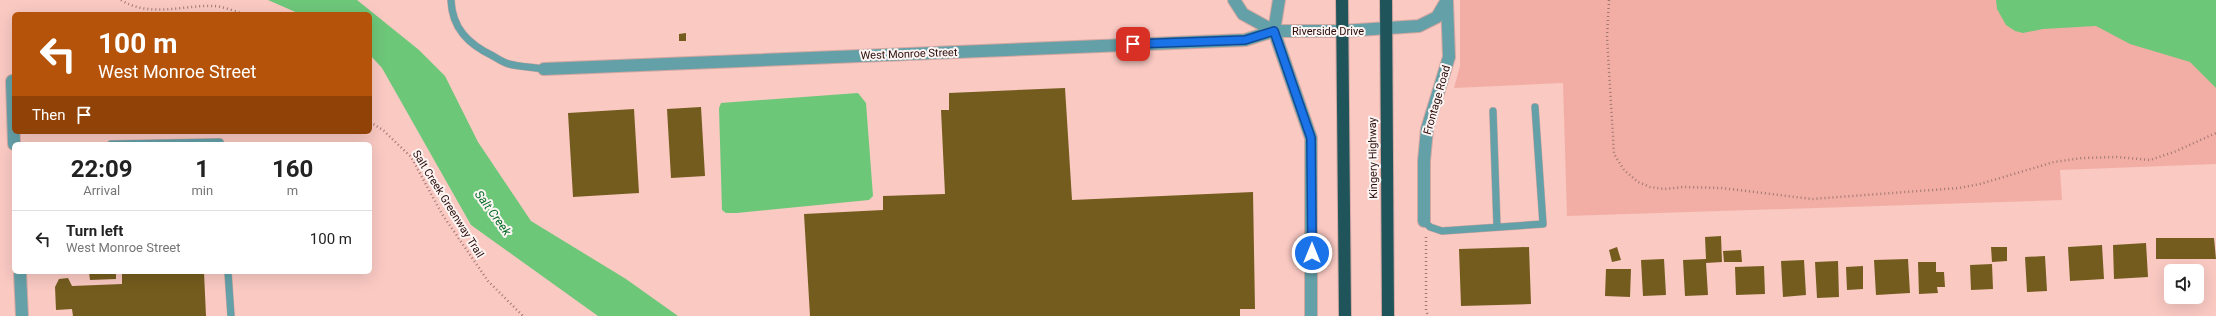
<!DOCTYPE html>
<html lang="en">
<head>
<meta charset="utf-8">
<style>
	:root { --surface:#fff; --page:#f6f6f6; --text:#222; --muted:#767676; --line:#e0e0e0 }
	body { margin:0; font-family:Roboto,sans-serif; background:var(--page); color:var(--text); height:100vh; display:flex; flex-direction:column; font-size:15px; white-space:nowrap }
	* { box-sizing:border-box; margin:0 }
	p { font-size:13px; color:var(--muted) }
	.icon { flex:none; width:22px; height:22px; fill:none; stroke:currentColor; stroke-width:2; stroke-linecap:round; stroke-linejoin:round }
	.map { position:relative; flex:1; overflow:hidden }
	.side { position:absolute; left:12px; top:142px; width:360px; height:132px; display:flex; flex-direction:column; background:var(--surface); border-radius:6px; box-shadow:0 4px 16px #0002 }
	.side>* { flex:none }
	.hud { position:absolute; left:12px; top:12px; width:360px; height:122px; border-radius:6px; box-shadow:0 4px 16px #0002; background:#b45309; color:#fff; overflow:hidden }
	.fabs { position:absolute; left:2164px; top:264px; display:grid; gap:8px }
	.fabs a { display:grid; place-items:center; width:40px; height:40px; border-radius:6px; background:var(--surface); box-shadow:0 4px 16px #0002; font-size:20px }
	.pin { position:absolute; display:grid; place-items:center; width:34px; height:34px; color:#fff; margin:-17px; border-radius:8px; box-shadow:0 2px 6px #0006 }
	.me { position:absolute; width:44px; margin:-22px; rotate:0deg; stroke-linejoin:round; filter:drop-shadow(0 0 3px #0008) }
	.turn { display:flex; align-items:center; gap:14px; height:84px; padding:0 20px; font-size:18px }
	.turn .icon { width:52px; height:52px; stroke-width:2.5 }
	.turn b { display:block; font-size:28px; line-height:34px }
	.then { display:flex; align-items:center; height:38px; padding:0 20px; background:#0003; gap:8px; font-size:15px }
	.eta { display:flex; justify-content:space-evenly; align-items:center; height:68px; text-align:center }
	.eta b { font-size:24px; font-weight:700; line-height:28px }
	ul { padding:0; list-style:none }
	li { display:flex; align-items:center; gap:12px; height:56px; padding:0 20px; border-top:1px solid var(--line) }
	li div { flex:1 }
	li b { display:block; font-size:15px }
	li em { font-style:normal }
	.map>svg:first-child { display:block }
	.green { fill:#f2aea5 }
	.water { fill:#6dc779 }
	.building { fill:#745c1e }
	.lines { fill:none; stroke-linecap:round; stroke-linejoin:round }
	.lane-casing { stroke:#d3a7a1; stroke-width:8 }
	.street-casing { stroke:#d3a7a1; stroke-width:14 }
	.highway-casing { stroke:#d3a7a1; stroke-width:14 }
	.path { stroke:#a07873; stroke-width:2.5; stroke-dasharray:1 3; stroke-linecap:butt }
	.lane { stroke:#64a0a8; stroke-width:7 }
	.street { stroke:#64a0a8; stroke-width:12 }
	.highway { stroke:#20545b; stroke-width:12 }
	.route-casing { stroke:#114b97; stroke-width:10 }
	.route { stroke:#1a73e8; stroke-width:7 }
	.labels { text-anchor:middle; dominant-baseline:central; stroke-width:4; stroke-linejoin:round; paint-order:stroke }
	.street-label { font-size:11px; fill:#280c0a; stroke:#fdf5f3 }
	.water-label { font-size:12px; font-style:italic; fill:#006a24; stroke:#fdf5f3 }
</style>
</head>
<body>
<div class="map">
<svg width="2216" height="316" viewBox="0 0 2216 316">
	<rect width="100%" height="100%" fill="#f9c9c2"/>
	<!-- green -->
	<path class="green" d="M1460 0H2216V164L2060 170 2062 200 1567 216 1563 83 1454 88 1460 66Z"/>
	<!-- water -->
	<path class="water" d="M268 0H357L419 50 445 76 478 142 531 221 626 279 678 316H598L471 225 382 68 370 55V14H300Z
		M1996 0H2216V88L2190 62 2130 44 2096 26 2043 29 2023 33 2015 31 2006 25 1997 9Z
		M858 93 866 103 873 196 869 200 737 213H726L722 210 719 108 721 103Z"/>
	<!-- building -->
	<path class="building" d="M686 33V41H679V34Z
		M1065 88 1072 200 1253 192 1255 309H1240V316H810L804 214 883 210V196L945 194 941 110H949V93Z
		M701 107 705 176 671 178 667 109Z
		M634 109 639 193 573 197 568 113Z
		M1721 236 1722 262 1706 263 1708 295 1685 296 1683 260 1706 259 1705 237Z
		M2156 238H2214L2216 259H2156Z
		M2146 243 2148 277 2114 279 2113 245Z
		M2102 245 2104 279 2070 281 2068 247Z
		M1529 247 1531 304 1461 306 1459 249Z
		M1617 247 1621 260 1612 262 1609 250Z
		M1991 247H2007V261L1992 262Z
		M1741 250 1742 262H1724L1723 251Z
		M2045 256 2047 291 2027 292 2025 257Z
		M1664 259 1666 295 1643 296 1641 260Z
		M1908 259 1910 293 1876 295 1874 260Z
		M1804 260 1806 295 1783 297 1781 261Z
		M1838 261 1839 297 1817 298 1815 262Z
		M1918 262H1936V272H1944L1945 287H1937L1938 293 1919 294Z
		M1992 264 1993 289 1971 290 1970 265Z
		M1764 266 1765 294 1736 295 1735 267Z
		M1863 266V289L1847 290 1846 267Z
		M1606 269H1631L1630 297 1605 296Z
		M89 272H116V279L90 280Z
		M122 272H204L206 316H73L72 309 56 310 55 287 59 279 68 278 72 286 122 284Z"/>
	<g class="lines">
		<defs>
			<path id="lane" d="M451 0C452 28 468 44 493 56 498 59 504 63 509 64 520 67 532 67 544 69
				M1493 111 1497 227
				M111 144 220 142 221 144
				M1424 221 1430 227 1442 231 1543 224 1535 107
				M228 272 231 316"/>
			<path id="street" d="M1234 0 1243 14 1274 31H1343L1419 26 1437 17 1447 0
				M1279 0 1274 31 1311 138V316
				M544 69 1245 40 1274 31
				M12 81 14 144
				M1424 221V161L1427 129 1449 57 1447 2
				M20 272 22 316"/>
			<path id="highway" d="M1342 0 1345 316
				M1386 0 1388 316"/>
		</defs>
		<!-- lane casing -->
		<use href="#lane" class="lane-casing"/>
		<!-- street casing -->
		<use href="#street" class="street-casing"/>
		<!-- highway casing -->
		<use href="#highway" class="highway-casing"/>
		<!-- path -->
		<path class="path" d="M121 0C150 18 182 5 213 6 222 6 234 11 243 14
			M1609 0 1607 37 1614 154 1624 170 1638 182 1650 187 1665 189 1683 187 1722 188 1812 199 1959 188 1980 184 2054 162 2082 158 2117 157 2150 160 2174 152 2216 133
			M370 122 383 130 411 157 442 214 488 281 523 316
			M1426 237V310L1428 316"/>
		<!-- lane -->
		<use href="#lane" class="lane"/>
		<!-- street -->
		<use href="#street" class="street"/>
		<!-- highway -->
		<use href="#highway" class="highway"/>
	</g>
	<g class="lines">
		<defs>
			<path id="route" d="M1133 44 1245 40 1274 31 1311 138 1312 253"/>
		</defs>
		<!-- route casing -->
		<use href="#route" class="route-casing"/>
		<!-- route -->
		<use href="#route" class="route"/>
	</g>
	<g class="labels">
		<!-- street labels -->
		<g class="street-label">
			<text x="1328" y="31">Riverside Drive</text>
			<text transform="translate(909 54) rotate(-2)">West Monroe Street</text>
			<text transform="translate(1437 100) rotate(-74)">Frontage Road</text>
			<text transform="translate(1373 158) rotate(-91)">Kingery Highway</text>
			<text transform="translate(448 204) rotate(58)">Salt Creek Greenway Trail</text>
		</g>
		<!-- water labels -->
		<g class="water-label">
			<text transform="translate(493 213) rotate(54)">Salt Creek</text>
		</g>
	</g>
</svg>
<div class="fabs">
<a><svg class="icon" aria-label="sound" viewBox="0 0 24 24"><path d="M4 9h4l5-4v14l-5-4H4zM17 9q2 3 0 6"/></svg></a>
</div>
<div class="pin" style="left:1133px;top:44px;background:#d93025"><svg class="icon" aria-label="arrive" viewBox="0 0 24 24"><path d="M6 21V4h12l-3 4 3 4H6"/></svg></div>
<svg class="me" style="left:1312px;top:253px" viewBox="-20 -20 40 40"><circle r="17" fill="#1a73e8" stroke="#fff" stroke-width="3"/><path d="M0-11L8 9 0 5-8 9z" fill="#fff"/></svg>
<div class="hud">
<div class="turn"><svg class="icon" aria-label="left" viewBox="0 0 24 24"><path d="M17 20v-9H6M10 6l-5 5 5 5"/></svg><div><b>100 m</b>West Monroe Street</div></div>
<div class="then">Then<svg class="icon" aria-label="arrive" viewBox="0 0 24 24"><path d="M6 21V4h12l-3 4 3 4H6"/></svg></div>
</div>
<section class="side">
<div class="eta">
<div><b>22:09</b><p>Arrival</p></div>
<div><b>1</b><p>min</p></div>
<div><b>160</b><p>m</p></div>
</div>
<ul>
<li><svg class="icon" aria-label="left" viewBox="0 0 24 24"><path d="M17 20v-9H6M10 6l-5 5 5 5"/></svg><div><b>Turn left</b><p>West Monroe Street</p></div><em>100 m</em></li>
</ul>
</section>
</div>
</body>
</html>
